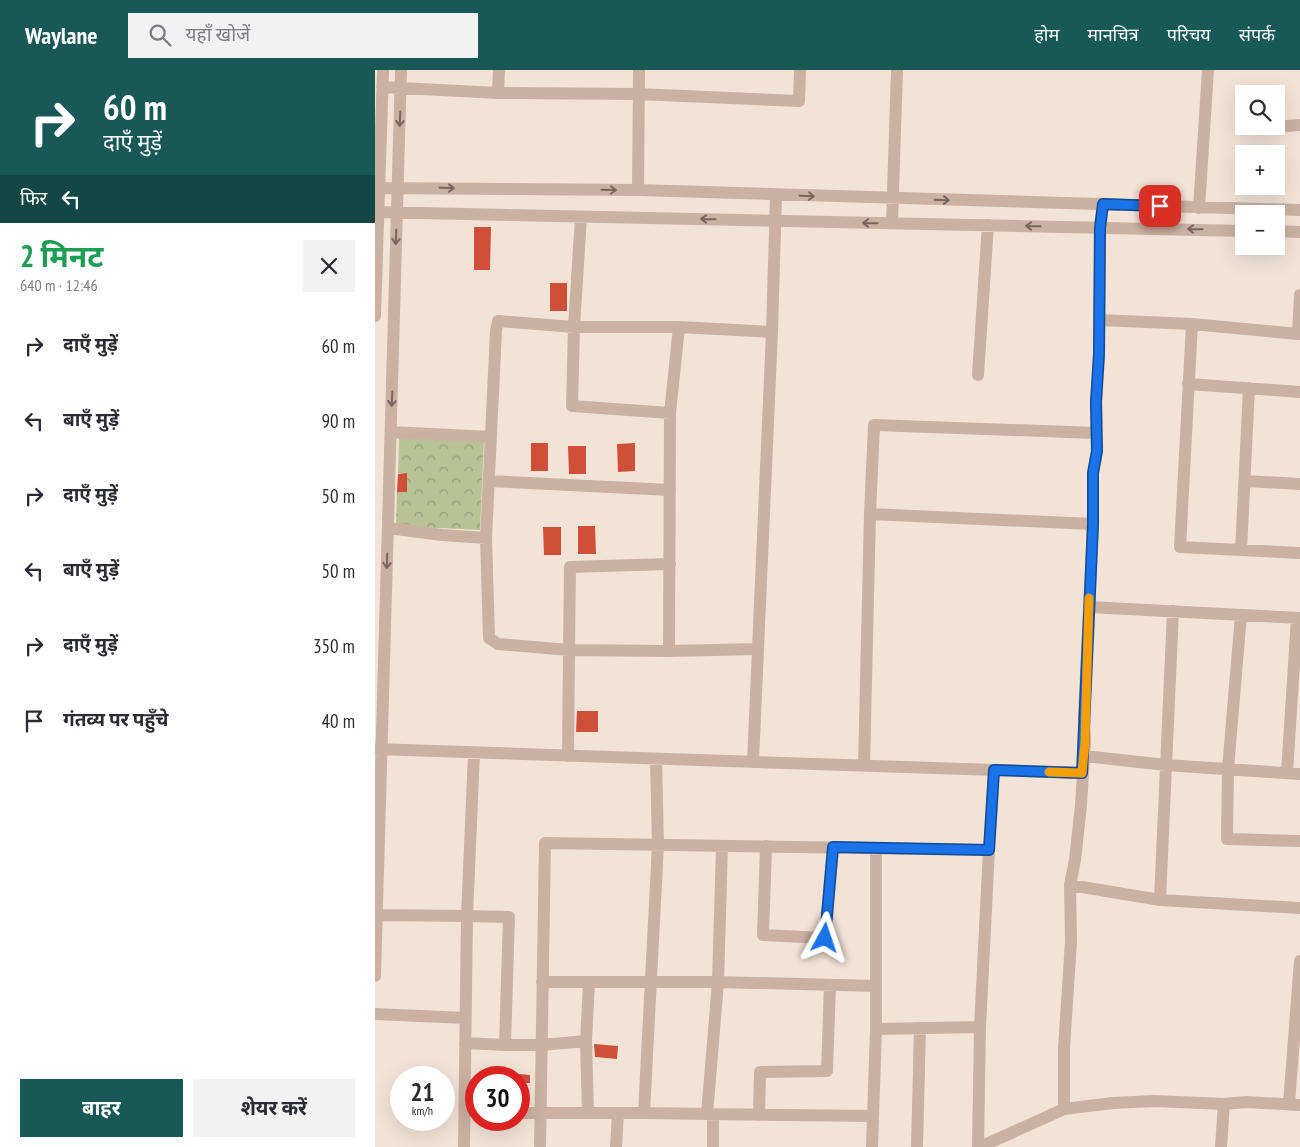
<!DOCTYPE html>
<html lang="hi">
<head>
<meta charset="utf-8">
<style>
	:root { --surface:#fff; --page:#f2f2f3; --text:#2b2b33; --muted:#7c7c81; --accent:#185957 }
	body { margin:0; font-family:"PT Sans Narrow","Noto Sans Devanagari",sans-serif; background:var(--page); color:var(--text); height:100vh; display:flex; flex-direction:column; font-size:19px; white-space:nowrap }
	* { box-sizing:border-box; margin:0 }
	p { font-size:16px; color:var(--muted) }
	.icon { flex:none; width:28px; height:28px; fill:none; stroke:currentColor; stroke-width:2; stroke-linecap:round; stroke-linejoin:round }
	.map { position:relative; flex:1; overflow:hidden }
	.side { display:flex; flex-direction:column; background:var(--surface); width:375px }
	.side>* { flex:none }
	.hud { background:#185957; color:#fff; overflow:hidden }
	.buttons { position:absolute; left:860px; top:15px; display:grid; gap:10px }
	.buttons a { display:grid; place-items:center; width:50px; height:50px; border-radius:0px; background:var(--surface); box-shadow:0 5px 20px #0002; font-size:25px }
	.speed { position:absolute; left:15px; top:996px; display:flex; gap:10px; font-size:25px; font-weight:700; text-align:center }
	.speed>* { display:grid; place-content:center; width:65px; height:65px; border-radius:50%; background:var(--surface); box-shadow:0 5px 20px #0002; line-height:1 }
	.speed small { font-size:12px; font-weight:400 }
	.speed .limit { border:8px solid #d22; background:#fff; color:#111 }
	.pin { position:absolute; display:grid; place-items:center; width:42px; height:42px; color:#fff; margin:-21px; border-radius:10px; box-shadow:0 2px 8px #0006 }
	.me { position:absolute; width:55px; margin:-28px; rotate:5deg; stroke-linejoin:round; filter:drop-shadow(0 0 4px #0008) }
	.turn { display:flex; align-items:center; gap:18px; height:105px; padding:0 20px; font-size:22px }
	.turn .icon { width:65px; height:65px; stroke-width:2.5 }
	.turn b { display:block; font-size:35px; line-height:42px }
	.then { display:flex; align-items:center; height:48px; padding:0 20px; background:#0003; gap:10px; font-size:19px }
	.round { display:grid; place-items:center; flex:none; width:52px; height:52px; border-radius:0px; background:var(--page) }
	.headline { display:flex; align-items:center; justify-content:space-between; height:85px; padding:0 20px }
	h1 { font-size:30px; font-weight:700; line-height:38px; color:#1e9e55 }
	.button { display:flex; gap:10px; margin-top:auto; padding:10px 20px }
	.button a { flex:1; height:58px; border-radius:0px; background:var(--accent); color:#fff; font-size:20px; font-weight:700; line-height:58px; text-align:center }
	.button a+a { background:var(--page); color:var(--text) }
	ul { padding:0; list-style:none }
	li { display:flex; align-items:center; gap:15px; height:75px; padding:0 20px }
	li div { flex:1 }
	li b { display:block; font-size:19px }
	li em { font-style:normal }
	header { display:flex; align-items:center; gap:30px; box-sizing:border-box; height:70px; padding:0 25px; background:var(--accent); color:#fff }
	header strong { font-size:24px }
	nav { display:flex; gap:28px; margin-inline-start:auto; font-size:18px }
	.search { width:350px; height:45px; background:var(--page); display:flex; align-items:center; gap:12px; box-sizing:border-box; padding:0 18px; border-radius:0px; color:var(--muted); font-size:19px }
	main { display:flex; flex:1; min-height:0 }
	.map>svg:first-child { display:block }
	.park { fill:url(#park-crowns) }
	.building { fill:#cf4f39 }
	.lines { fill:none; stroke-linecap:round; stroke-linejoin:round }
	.minor { stroke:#cbb1a2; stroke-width:12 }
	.oneway { stroke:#78665d }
	.route-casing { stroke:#114b97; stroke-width:12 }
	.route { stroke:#1a73e8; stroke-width:9 }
	.slow { stroke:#f59e0b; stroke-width:9 }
</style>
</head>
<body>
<header>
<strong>Waylane</strong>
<div class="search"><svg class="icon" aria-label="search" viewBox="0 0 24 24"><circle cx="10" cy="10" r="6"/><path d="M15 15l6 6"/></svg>यहाँ खोजें</div>
<nav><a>होम</a><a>मानचित्र</a><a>परिचय</a><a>संपर्क</a></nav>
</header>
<main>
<section class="side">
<div class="hud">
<div class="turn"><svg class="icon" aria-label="right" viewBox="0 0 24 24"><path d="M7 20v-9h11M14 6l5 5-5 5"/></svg><div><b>60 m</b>दाएँ मुड़ें</div></div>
<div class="then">फिर<svg class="icon" aria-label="left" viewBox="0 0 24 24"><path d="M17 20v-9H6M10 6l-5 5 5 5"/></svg></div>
</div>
<div class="headline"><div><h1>2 मिनट</h1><p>640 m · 12:46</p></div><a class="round"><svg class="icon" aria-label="close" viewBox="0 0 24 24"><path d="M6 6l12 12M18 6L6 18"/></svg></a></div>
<ul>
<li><svg class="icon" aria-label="right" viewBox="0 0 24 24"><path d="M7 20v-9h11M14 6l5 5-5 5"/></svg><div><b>दाएँ मुड़ें</b></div><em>60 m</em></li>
<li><svg class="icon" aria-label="left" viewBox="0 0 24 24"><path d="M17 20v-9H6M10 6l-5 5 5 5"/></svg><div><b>बाएँ मुड़ें</b></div><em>90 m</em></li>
<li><svg class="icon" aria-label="right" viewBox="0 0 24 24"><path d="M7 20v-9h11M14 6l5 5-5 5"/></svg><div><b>दाएँ मुड़ें</b></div><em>50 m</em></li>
<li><svg class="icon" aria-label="left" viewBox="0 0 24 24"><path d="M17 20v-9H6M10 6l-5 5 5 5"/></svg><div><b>बाएँ मुड़ें</b></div><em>50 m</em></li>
<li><svg class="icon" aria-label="right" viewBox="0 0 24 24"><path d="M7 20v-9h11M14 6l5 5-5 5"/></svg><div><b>दाएँ मुड़ें</b></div><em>350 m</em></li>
<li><svg class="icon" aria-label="arrive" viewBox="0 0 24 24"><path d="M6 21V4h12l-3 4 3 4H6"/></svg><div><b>गंतव्य पर पहुँचे</b></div><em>40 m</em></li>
</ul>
<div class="button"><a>बाहर</a><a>शेयर करें</a></div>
</section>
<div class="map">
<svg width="925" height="1077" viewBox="0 0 925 1077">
	<defs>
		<pattern id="park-crowns" width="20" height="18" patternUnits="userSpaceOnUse" patternTransform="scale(1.25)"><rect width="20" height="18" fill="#b8c296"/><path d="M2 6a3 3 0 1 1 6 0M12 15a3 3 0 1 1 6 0" fill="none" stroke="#969e7a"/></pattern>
	</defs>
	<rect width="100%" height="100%" fill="#f3e3d7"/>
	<!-- park -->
	<path class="park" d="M24 368 109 372 105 460 21 456 22 422H32V404L23 403Z"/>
	<!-- building -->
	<path class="building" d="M99 157H116L115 200H99Z
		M175 213H192V241H175Z
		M156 373H173V401H156Z
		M260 373V401L243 402 242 374Z
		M193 376H211V404H194Z
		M32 403V422H22L23 404Z
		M203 456H220L221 484H203Z
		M168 457H186V485H169Z
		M202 641H223V662H201Z
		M219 974 243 976 242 989 220 987Z
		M144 1004 155 1005V1013H144Z"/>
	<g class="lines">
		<!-- minor -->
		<path class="minor" d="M7 17 123 23 124 0
			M123 23 263 24 424 31 425 0
			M912 56 925 55
			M0 118 263 120 925 140
			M263 120 264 0
			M824 138 833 0
			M0 142 869 161
			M206 147 199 257H304
			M517 153 522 0
			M901 161 925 162
			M925 225 923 264H925
			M0 246 8 0
			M724 250 817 254
			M923 264 817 254 805 477 925 483
			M603 305 613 155
			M813 314 925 322
			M295 343 294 581 383 579
			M16 362 116 367
			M114 411 295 420
			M870 411 925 414
			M495 444 499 355 721 363
			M13 458 67 465 111 468
			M866 480 874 318
			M714 537 925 548
			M798 541 785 830 925 838
			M866 545 853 699 852 769 925 771
			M294 581 194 580 195 497 295 494
			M0 679 707 703
			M193 686 194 580 123 574 114 568 111 468 121 261 123 251 199 257 197 336 295 343 304 257 397 262
			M709 686 791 695 925 704
			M281 689 283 775 269 1043 332 1044
			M378 692 397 262 401 125
			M489 696 495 444 718 454
			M912 703 922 548
			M347 776 343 912 501 916
			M391 776 388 865 450 868 458 777
			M695 815 785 830
			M2 845 92 846 99 683
			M0 906 26 0
			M167 912H343L332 1044 498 1046
			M0 944 90 948
			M501 959V778
			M211 971 214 912
			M130 975H166L211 971 213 1043
			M914 1034 925 891
			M689 1039 738 1033 779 1031 849 1034 871 1032 925 1035
			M144 1043H269
			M338 1044V1077
			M384 1045 385 1002 452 1001 455 915
			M89 1077 92 846 134 847 130 975 90 973
			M165 1077 170 773 614 780 619 700
			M241 1077 243 1043
			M497 1077 501 959 605 957 614 780
			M542 1077 545 958
			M603 1077 605 957
			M605 1077 689 1039V978L696 871 695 815 700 790 706 735 710 672 709 647 718 454V403L722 381 721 332 724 284 725 157 728 134
			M846 1077 849 1034"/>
	</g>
	<!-- one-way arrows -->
	<defs><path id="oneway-shaft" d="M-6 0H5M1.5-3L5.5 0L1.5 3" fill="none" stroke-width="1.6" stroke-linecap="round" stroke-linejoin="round" transform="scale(1.25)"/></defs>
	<g class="oneway">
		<use href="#oneway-shaft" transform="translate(25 49) rotate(92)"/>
		<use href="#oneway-shaft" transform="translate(72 118) rotate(1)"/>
		<use href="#oneway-shaft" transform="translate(234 120) rotate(1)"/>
		<use href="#oneway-shaft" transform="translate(432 126) rotate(2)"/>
		<use href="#oneway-shaft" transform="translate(567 130) rotate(2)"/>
		<use href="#oneway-shaft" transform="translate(333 149) rotate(-179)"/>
		<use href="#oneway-shaft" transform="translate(495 153) rotate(-179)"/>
		<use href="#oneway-shaft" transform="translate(658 156) rotate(-179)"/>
		<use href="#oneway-shaft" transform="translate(820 159) rotate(-179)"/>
		<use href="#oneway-shaft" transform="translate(21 167) rotate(92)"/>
		<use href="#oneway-shaft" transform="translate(17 329) rotate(92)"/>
		<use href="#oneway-shaft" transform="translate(12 491) rotate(92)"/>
	</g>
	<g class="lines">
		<defs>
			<path id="route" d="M450 868 458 777 614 780 619 700 707 703 718 454V403L722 381 721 332 724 284 725 158 728 134 785 136"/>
		</defs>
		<!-- route casing -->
		<use href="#route" class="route-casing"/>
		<!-- route -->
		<use href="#route" class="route"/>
		<!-- slow -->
		<path class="slow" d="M674 702 707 703 710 672 714 528"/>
	</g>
</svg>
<div class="buttons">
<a><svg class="icon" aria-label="search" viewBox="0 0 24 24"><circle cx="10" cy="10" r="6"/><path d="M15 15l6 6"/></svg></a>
<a>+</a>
<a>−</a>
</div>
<div class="speed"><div>21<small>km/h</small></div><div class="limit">30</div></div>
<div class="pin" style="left:785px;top:136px;background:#d93025"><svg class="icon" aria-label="arrive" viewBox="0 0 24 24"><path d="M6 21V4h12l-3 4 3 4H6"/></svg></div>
<svg class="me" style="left:450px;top:868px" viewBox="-20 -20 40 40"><path d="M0-17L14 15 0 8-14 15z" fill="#1a73e8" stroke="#fff" stroke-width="4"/></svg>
</div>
</main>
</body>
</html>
